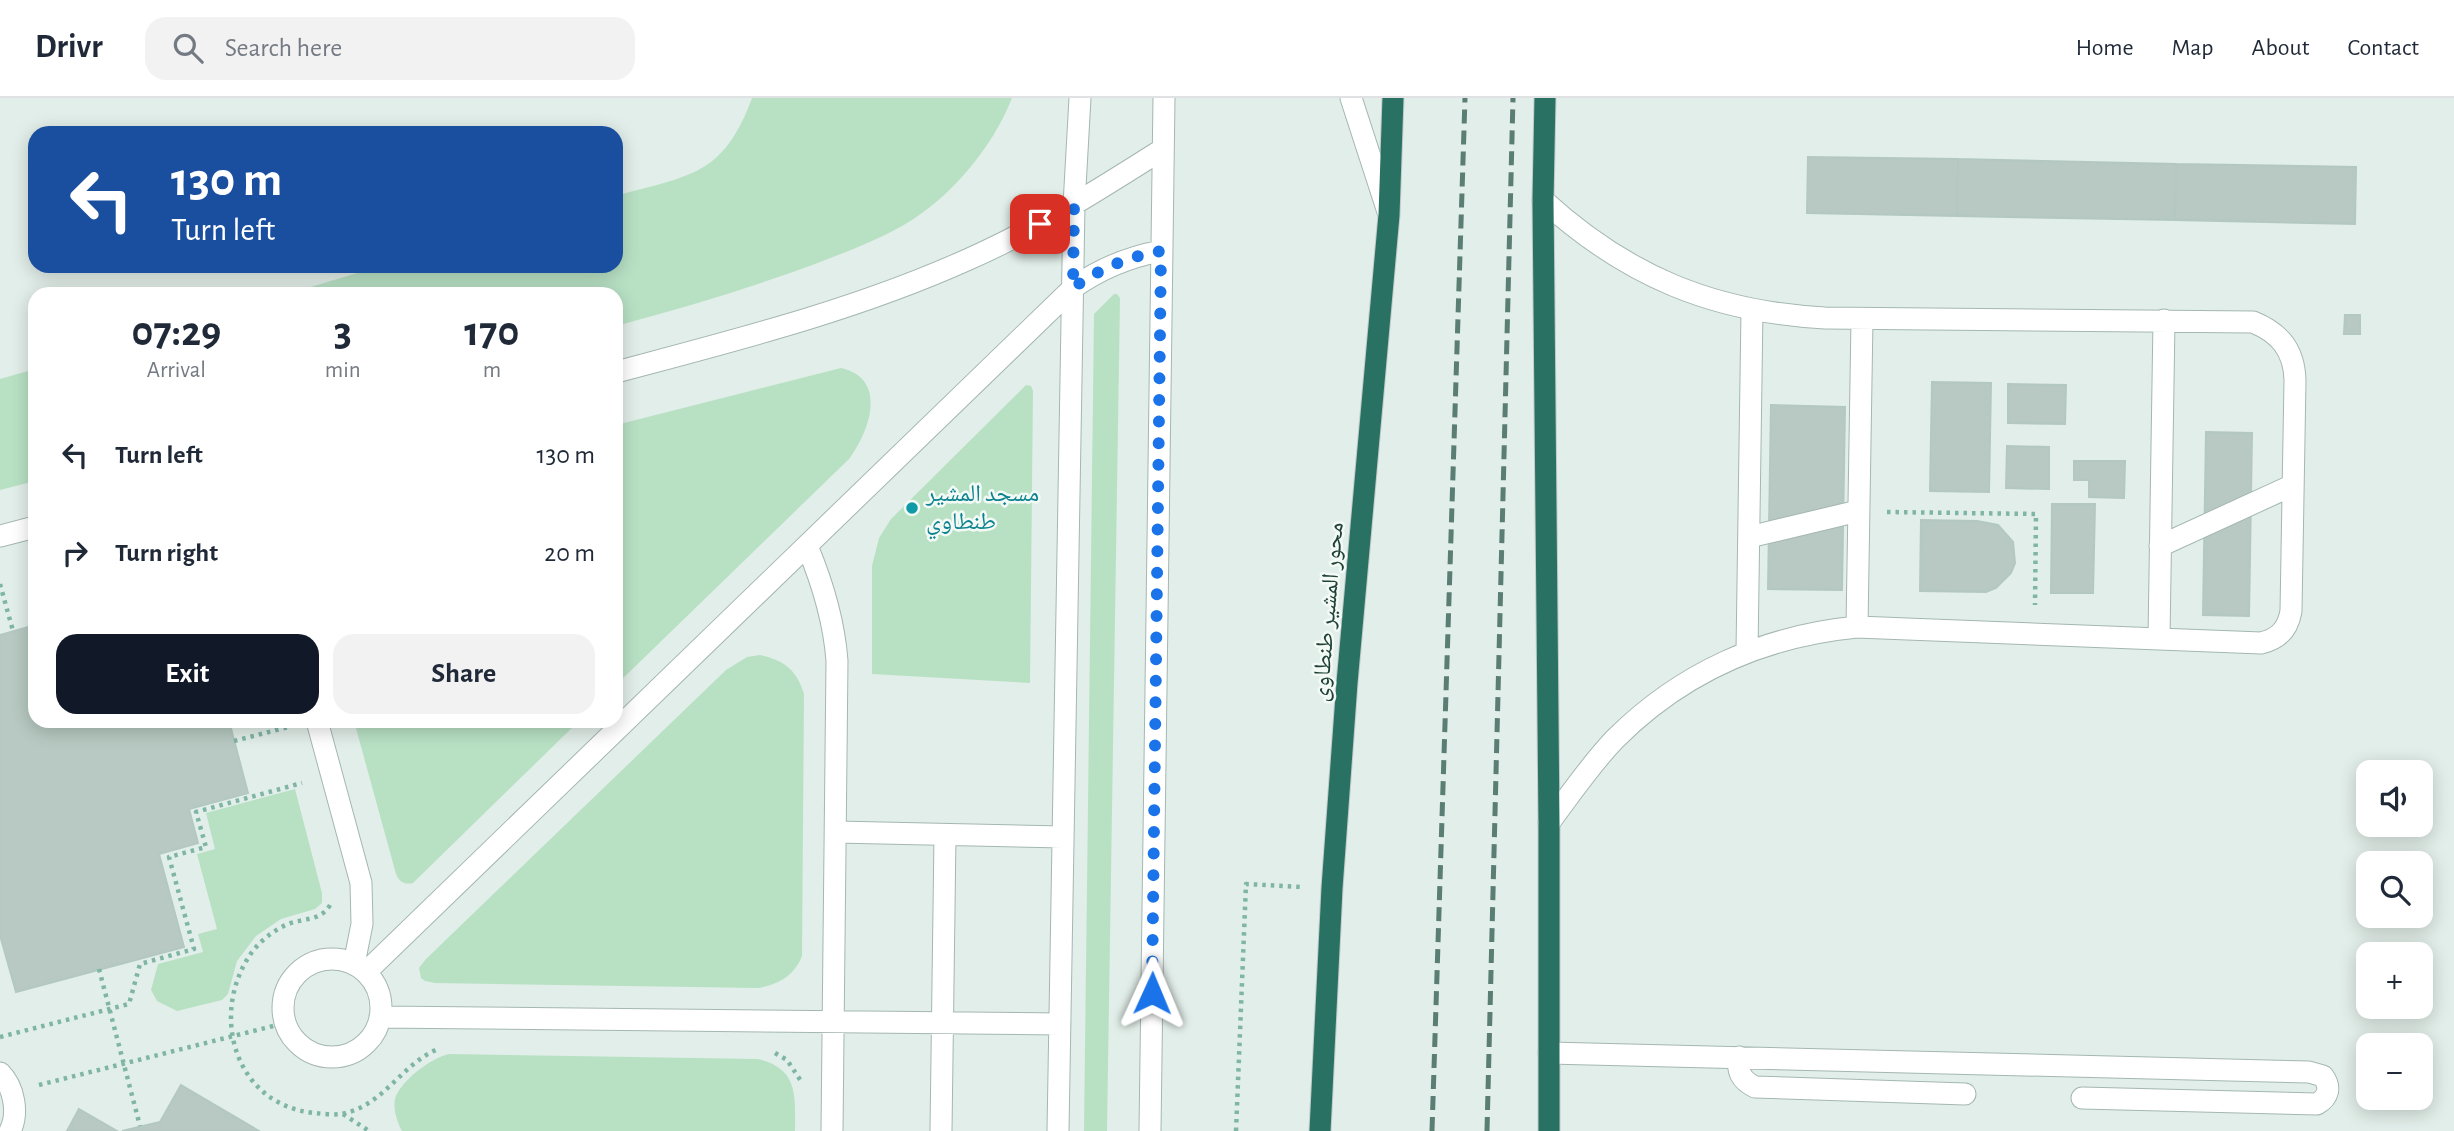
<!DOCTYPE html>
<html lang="en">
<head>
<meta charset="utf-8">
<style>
	:root { --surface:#fff; --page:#f2f2f3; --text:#1f2937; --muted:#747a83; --line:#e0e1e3; --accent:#111827 }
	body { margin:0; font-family:"Alegreya Sans","Noto Naskh Arabic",sans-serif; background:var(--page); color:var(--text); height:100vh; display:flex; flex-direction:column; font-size:26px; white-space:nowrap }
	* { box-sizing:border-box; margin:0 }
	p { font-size:23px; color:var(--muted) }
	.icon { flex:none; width:38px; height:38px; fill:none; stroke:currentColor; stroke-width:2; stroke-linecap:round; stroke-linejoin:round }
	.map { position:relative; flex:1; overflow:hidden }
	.panel { position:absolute; left:28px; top:189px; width:595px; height:441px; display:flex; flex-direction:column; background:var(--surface); border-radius:21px; box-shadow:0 4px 18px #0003 }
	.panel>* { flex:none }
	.guide { position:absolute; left:28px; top:28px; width:595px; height:147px; border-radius:21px; box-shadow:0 4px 18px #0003; background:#1a4fa0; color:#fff; overflow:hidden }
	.tools { position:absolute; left:2356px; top:662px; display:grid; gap:14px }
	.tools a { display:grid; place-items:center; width:77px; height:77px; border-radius:14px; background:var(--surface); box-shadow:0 4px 18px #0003; font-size:35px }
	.pin { position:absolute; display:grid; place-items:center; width:60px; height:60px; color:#fff; margin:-30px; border-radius:14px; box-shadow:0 4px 10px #0006 }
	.me { position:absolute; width:77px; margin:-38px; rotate:1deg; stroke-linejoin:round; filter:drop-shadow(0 0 5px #0008) }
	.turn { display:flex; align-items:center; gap:24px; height:147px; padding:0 28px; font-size:32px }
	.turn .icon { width:91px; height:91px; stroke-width:2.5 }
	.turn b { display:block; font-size:49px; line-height:60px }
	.eta { display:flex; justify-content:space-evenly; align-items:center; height:119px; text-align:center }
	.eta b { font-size:42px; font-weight:700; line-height:49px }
	.cta { display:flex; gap:14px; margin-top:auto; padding:14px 28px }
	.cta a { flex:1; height:80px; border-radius:21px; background:var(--accent); color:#fff; font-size:28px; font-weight:700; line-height:80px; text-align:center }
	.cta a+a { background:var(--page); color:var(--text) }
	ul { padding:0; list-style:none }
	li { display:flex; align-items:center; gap:21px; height:98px; padding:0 28px }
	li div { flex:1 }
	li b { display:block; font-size:26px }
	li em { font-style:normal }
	header { display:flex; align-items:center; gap:42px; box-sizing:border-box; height:98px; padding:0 35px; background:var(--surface); border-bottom:2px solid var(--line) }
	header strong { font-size:33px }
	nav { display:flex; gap:38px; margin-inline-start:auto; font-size:24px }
	.search { width:490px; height:63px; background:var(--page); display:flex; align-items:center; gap:18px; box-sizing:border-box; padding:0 24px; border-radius:21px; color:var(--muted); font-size:26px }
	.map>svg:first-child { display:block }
	.green { fill:#b8e1c4 }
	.building { fill:#b7c9c2; stroke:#b3c8c0; stroke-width:2 }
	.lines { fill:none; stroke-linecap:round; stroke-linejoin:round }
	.minor-casing { stroke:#a4b7b0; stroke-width:23 }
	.highway-casing { stroke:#c1cac7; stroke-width:23 }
	.path { stroke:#7fb5a5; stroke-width:4.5; stroke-dasharray:3.5 5; stroke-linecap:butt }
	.minor { stroke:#fff; stroke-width:21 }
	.highway { stroke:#287163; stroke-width:21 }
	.rail { stroke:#5a7d74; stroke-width:5; stroke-dasharray:14 7; stroke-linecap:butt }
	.route { stroke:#1a73e8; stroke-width:12; stroke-dasharray:0 21.6 }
	.culture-dot { fill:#0f9aa8; stroke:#f3faf6; stroke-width:2.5 }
	.labels { text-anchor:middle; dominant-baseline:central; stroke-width:5; stroke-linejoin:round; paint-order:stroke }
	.culture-label { font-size:24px; fill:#0d838f; stroke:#f3faf6; text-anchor:start }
	.street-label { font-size:24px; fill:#204138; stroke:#f3faf6 }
</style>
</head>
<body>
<header>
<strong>Drivr</strong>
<div class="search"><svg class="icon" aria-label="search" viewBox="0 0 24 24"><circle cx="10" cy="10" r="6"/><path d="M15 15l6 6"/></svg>Search here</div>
<nav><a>Home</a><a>Map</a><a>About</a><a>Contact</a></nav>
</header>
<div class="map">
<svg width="2454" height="1033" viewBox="0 0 2454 1033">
	<rect width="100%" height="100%" fill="#e2eee9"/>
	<!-- green -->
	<path class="green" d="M752 0H1012C993 48 955 94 912 122 882 141 848 153 815 166 750 190 683 210 616 228V196H287L381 168H616V98C689 77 723 79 752 0Z
		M1114 196H1117L1120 200 1107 1033H1084L1094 216Z
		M841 270C889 281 869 334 849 361L616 587V327Z
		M35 271V383L0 392V281Z
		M1026 287 1031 288 1033 293 1030 585 872 576V468L879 440 891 421Z
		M760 557C784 562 797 572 804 596L802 858C794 878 779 886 759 890L435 885 425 883 421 880 419 870 426 861 726 572 747 559Z
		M354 623H579L413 785C405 787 399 784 396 776Z
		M295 691 322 795V805L315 811 281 821 256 838 237 863 228 896 222 902 177 913 157 903 151 892 158 866 203 854 198 836 217 831 197 756 215 751 206 715Z
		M449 956 758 961C799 971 795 998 795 1033H402C397 1024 393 1011 395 1001 400 983 431 960 449 956Z"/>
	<!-- building -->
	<path class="building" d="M1808 59 1958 61 1957 118 1807 115Z
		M1958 61 2176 66 2175 122 1957 118Z
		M2176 66 2356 69 2355 126 2175 122Z
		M2345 217H2360V236H2344Z
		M1932 284 1991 285 1989 394 1930 393Z
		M2008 286 2066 287 2065 326 2008 325Z
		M1771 307 1845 309 1842 492 1768 491Z
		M2206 334 2252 335 2249 518 2203 517Z
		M2007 348 2049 349V391L2006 390Z
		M2074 363H2125L2124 400 2089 399V382H2074Z
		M2052 406H2095L2093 495H2051Z
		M1921 422 1977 423 1998 427 2013 444 2015 465 2011 475 1996 490 1986 494 1920 493Z
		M35 527V623H229L248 695 189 711 198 745 159 756 184 849 16 894 0 837V537Z
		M181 987 259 1033H122L160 1024Z
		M79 1011 117 1033H67Z"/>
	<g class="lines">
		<defs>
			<path id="minor" d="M1351 0 1388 114
				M1543 102C1626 178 1713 214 1825 220L2253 224C2280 235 2294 252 2295 282L2291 513C2288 531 2279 541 2261 545L1857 529C1764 538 1681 575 1615 641 1590 667 1570 697 1549 725
				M616 274C736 242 856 212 969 161 1037 131 1100 91 1163 51
				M0 438 35 429
				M1749 439 1858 413
				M807 448C823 486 834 522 837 563L832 1033
				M2160 448 2293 387
				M1857 529 1862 221
				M2159 540 2164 222
				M1747 554 1752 212
				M317 623 361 785 362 826 354 866
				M836 734 1063 739
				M283 910a49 49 0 1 1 98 0a49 49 0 1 1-98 0Z
				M366 874 1073 190C1101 170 1128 159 1161 153
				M380 919 1060 926
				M1549 955 2309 974 2323 978C2331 989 2329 999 2317 1006L2082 1000
				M1739 959C1737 974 1741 982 1755 989L1965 996
				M0 975C14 989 19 1015 10 1033
				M941 1033 945 737
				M1058 1033 1074 107 1080 0
				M1150 1033 1164 0"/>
			<path id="highway" d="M1545 0 1543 102 1549 725V1033
				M1320 1033 1332 790 1347 585 1389 117 1393 0"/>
		</defs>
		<!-- minor casing -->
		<use href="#minor" class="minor-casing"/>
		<!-- highway casing -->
		<use href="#highway" class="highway-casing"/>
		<!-- path -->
		<path class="path" d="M1887 414 2036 416 2035 507
			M0 486 13 533
			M234 643 288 629
			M330 807C321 823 304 820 288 826 272 833 257 845 248 860 210 921 237 1008 315 1015 323 1016 333 1017 341 1016 383 1009 401 966 438 951
			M99 871 140 1028
			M0 939 129 906 140 866 194 851 169 759 206 749 196 714 302 685
			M775 955 787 962 801 983
			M39 987 285 925
			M343 1016 369 1033
			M1236 1033 1246 786 1302 789"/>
		<!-- minor -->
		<use href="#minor" class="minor"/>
		<!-- highway -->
		<use href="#highway" class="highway"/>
		<!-- rail -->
		<path class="rail" d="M1432 1033 1465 0
			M1487 1033 1513 0"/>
	</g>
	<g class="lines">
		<!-- route -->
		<path class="route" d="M1040 126 1074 107 1073 190C1101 170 1128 159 1161 153L1152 895"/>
	</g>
	<!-- markers -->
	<circle class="culture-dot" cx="912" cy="410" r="7"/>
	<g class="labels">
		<!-- culture labels -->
		<g class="culture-label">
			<text x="926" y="396">مسجد المشير<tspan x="926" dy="28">طنطاوي</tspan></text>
		</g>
		<!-- street labels -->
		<g class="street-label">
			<text transform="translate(1328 514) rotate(-85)">محور المشير طنطاوى</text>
		</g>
	</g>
</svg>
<div class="tools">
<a><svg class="icon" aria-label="sound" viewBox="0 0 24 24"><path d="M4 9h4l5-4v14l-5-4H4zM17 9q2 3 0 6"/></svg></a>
<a><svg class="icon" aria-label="search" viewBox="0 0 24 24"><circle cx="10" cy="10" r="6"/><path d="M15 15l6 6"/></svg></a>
<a>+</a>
<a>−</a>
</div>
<div class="pin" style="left:1040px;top:126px;background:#d93025"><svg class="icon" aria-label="arrive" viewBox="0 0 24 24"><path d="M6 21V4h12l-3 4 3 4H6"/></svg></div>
<svg class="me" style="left:1152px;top:895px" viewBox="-20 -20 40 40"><path d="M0-17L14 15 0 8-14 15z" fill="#1a73e8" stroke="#fff" stroke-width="4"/></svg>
<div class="guide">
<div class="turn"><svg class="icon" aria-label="left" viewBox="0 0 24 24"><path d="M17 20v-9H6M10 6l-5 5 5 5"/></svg><div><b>130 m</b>Turn left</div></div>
</div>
<section class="panel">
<div class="eta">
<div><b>07:29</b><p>Arrival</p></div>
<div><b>3</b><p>min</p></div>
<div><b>170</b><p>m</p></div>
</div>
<ul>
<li><svg class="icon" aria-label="left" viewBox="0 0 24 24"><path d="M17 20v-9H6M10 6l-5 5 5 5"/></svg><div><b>Turn left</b></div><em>130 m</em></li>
<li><svg class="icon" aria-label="right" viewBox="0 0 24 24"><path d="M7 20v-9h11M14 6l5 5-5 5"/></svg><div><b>Turn right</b></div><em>20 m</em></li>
</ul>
<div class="cta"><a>Exit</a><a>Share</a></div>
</section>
</div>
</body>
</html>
